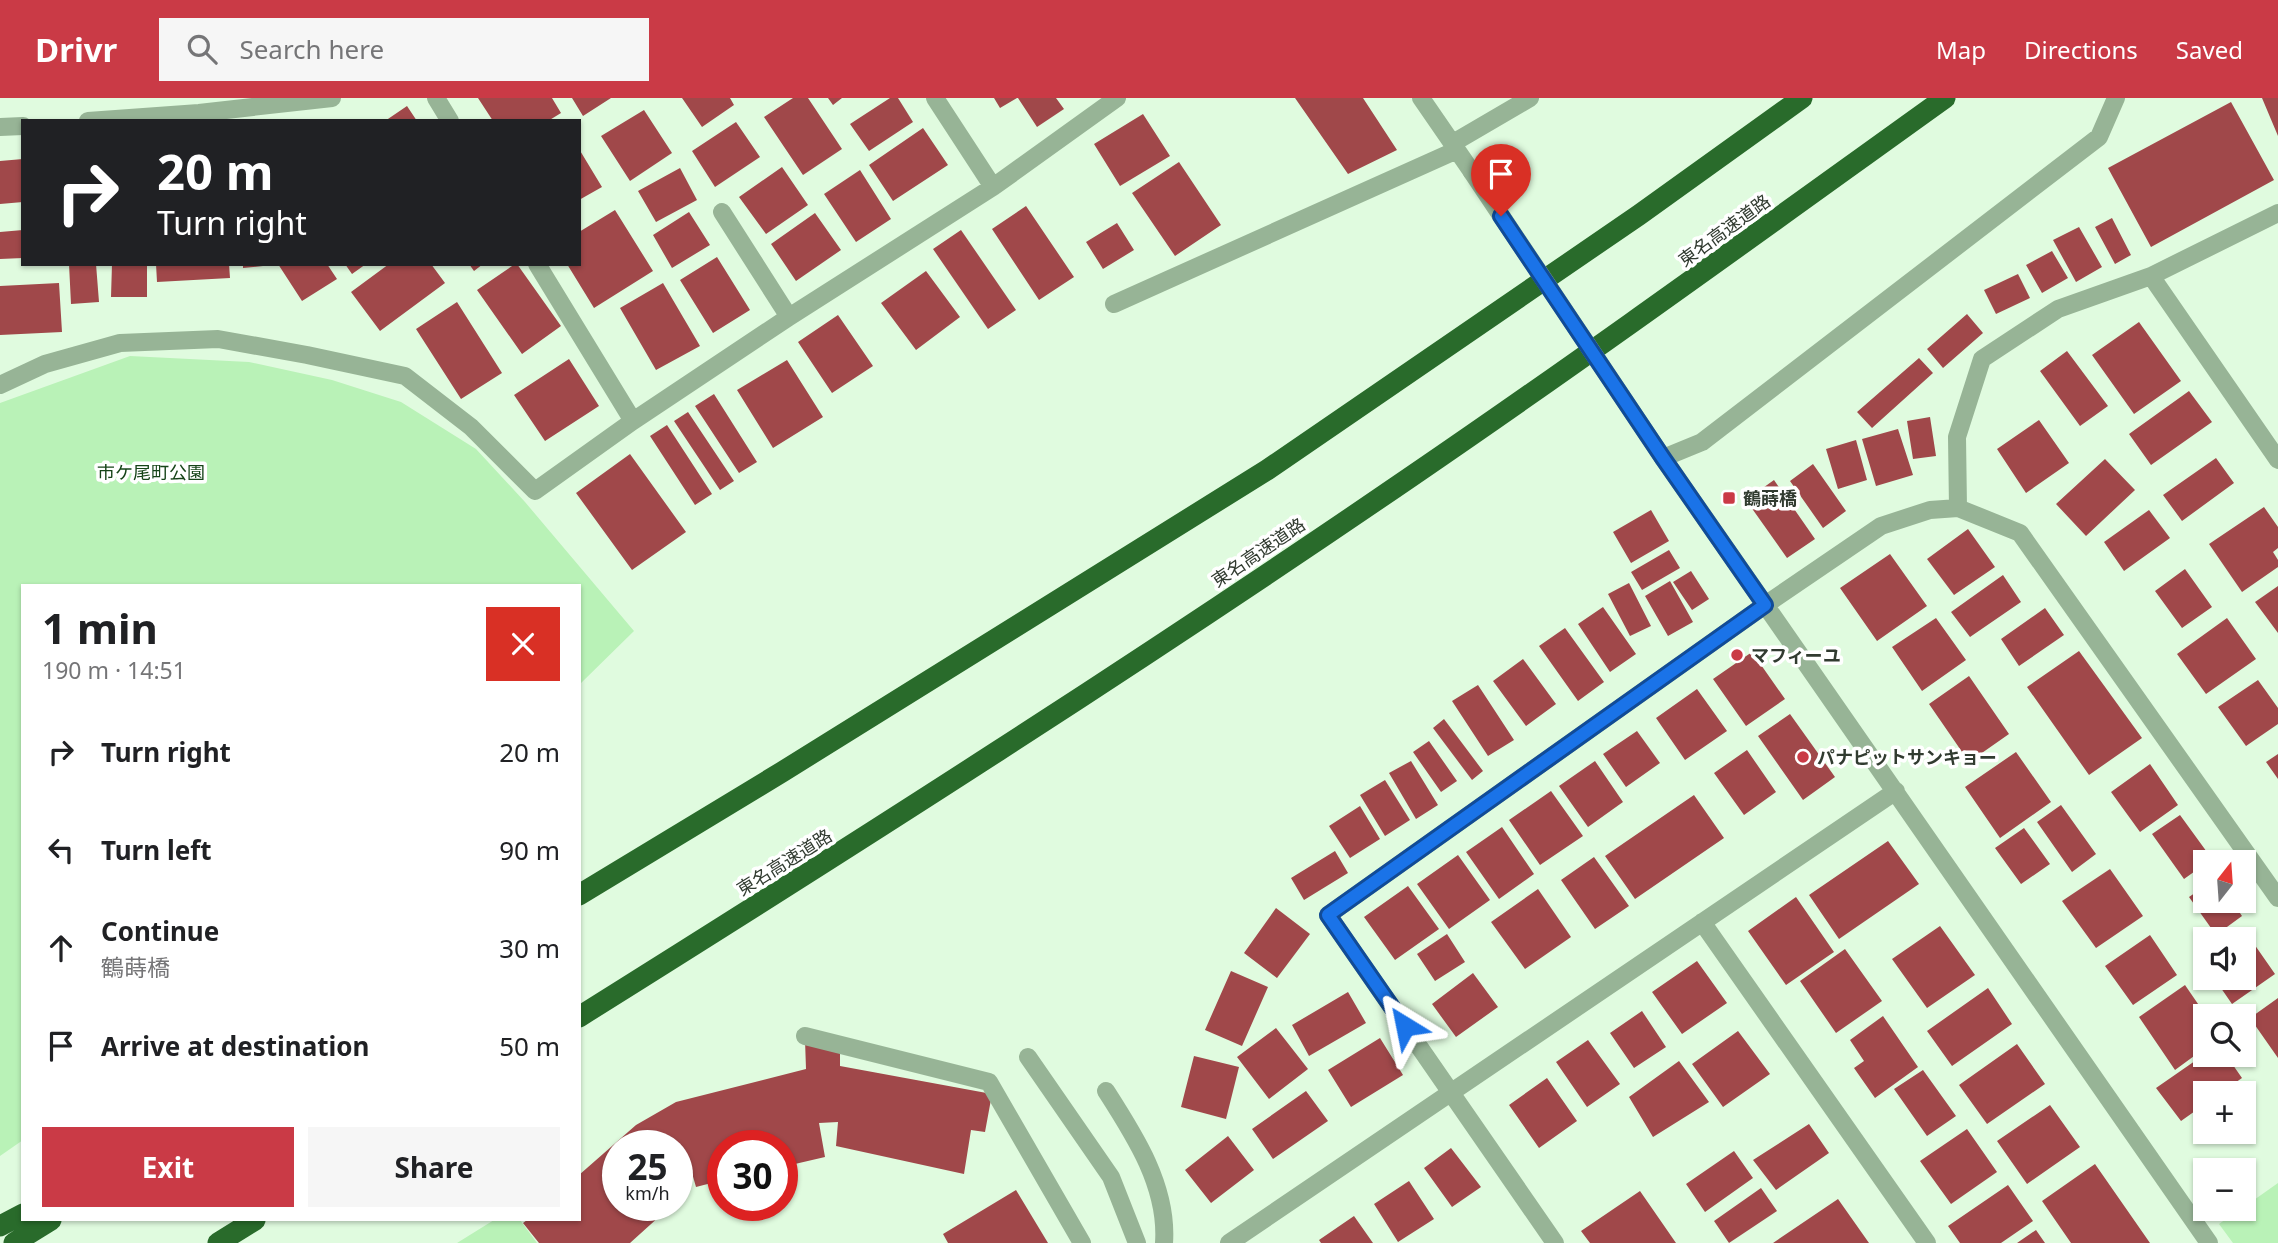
<!DOCTYPE html>
<html lang="en">
<head>
<meta charset="utf-8">
<style>
	:root { --surface:#fff; --page:#f6f6f6; --text:#202124; --muted:#757577; --accent:#ca3a46 }
	body { margin:0; font-family:"Noto Sans","Noto Sans JP",sans-serif; background:var(--page); color:var(--text); height:100vh; display:flex; flex-direction:column; font-size:26px; white-space:nowrap }
	* { box-sizing:border-box; margin:0 }
	p { font-size:23px; color:var(--muted) }
	.icon { flex:none; width:38px; height:38px; fill:none; stroke:currentColor; stroke-width:2; stroke-linecap:round; stroke-linejoin:round }
	.map { position:relative; flex:1; overflow:hidden }
	.drawer { position:absolute; left:21px; top:486px; width:560px; height:637px; display:flex; flex-direction:column; background:var(--surface); border-radius:0px; box-shadow:0 2px 5px #0004 }
	.drawer>* { flex:none }
	.hud { position:absolute; left:21px; top:21px; width:560px; height:147px; border-radius:0px; box-shadow:0 2px 5px #0004; background:#202124; color:#fff; overflow:hidden }
	.needle { width:46px; rotate:17deg }
	.tools { position:absolute; left:2193px; top:752px; display:grid; gap:14px }
	.tools a { display:grid; place-items:center; width:63px; height:63px; border-radius:0px; background:var(--surface); box-shadow:0 2px 5px #0004; font-size:35px }
	.speed { position:absolute; left:602px; top:1032px; display:flex; gap:14px; font-size:35px; font-weight:700; text-align:center }
	.speed>* { display:grid; place-content:center; width:91px; height:91px; border-radius:50%; background:var(--surface); box-shadow:0 2px 5px #0004; line-height:1 }
	.speed small { font-size:18px; font-weight:400 }
	.speed .limit { border:10px solid #d22; background:#fff; color:#111 }
	.pin { position:absolute; display:grid; place-items:center; width:60px; height:60px; color:#fff; margin:-72px -30px; border-radius:50% 50% 50% 0; rotate:-45deg; box-shadow:0 0 7px #0007 }
	.pin .icon { rotate:45deg }
	.me { position:absolute; width:77px; margin:-38px; rotate:325deg; stroke-linejoin:round; filter:drop-shadow(0 0 5px #0008) }
	.turn { display:flex; align-items:center; gap:24px; height:147px; padding:0 21px; font-size:32px }
	.turn .icon { width:91px; height:91px; stroke-width:2.5 }
	.turn b { display:block; font-size:49px; line-height:60px }
	.round { display:grid; place-items:center; flex:none; width:74px; height:74px; border-radius:0px; background:var(--page) }
	.head { display:flex; align-items:center; justify-content:space-between; height:119px; padding:0 21px }
	h1 { font-size:42px; font-weight:700; line-height:52px }
	.button { display:flex; gap:14px; margin-top:auto; padding:14px 21px }
	.button a { flex:1; height:80px; border-radius:0px; background:var(--accent); color:#fff; font-size:28px; font-weight:700; line-height:80px; text-align:center }
	.button a+a { background:var(--page); color:var(--text) }
	ul { padding:0; list-style:none }
	li { display:flex; align-items:center; gap:21px; height:98px; padding:0 21px }
	li div { flex:1 }
	li b { display:block; font-size:26px }
	li em { font-style:normal }
	header { display:flex; align-items:center; gap:42px; box-sizing:border-box; height:98px; padding:0 35px; background:var(--accent); color:#fff }
	header strong { font-size:33px }
	nav { display:flex; gap:38px; margin-inline-start:auto; font-size:24px }
	.search { width:490px; height:63px; background:var(--page); display:flex; align-items:center; gap:18px; box-sizing:border-box; padding:0 24px; border-radius:0px; color:var(--muted); font-size:26px }
	.map>svg:first-child { display:block }
	.green { fill:#b9f2b7 }
	.building { fill:#a0484a }
	.lines { fill:none; stroke-linecap:round; stroke-linejoin:round }
	.minor { stroke:#97b496; stroke-width:18 }
	.highway { stroke:#296b2b; stroke-width:21 }
	.minor-bridge { stroke:#97b496; stroke-width:18 }
	.route-casing { stroke:#114b97; stroke-width:18 }
	.route { stroke:#1a73e8; stroke-width:12 }
	.poi-dot { fill:#ca3a46; stroke:#fff; stroke-width:2.5 }
	.labels { text-anchor:middle; dominant-baseline:central; stroke-width:7; stroke-linejoin:round; paint-order:stroke }
	.street-label { font-size:18px; fill:#313b30; stroke:#fff }
	.park-label { font-size:18px; fill:#164418; stroke:#fff }
	.poi-label { font-size:18px; font-weight:bold; fill:#313b30; stroke:#fff; text-anchor:start }
</style>
</head>
<body>
<header>
<strong>Drivr</strong>
<div class="search"><svg class="icon" aria-label="search" viewBox="0 0 24 24"><circle cx="10" cy="10" r="6"/><path d="M15 15l6 6"/></svg>Search here</div>
<nav><a>Map</a><a>Directions</a><a>Saved</a></nav>
</header>
<div class="map">
<svg width="2278" height="1145" viewBox="0 0 2278 1145">
	<rect width="100%" height="100%" fill="#e0fbdf"/>
	<!-- green -->
	<path class="green" d="M130 258 249 264 332 282 401 304 476 351 525 404 634 533 579 587V488H23V1042L0 1058V305Z
		M2278 1085V1145H2233L2219 1126 2240 1111H2244V1109Z
		M494 1122H520L537 1145H457Z"/>
	<!-- building -->
	<path class="building" d="M478 0H552L561 15 548 23H493Z
		M572 0H611L583 18Z
		M682 0H730L734 7 702 29Z
		M793 0H808L842 51 803 77 764 19Z
		M828 0H842L833 7Z
		M890 0H898L913 24 869 53 850 26Z
		M994 0H1017L1000 10Z
		M1018 0H1056L1064 11 1037 29Z
		M1295 0H1363L1397 52 1348 76Z
		M2262 0H2278V38Z
		M2231 4 2274 82 2151 149 2108 70Z
		M407 8 417 23H385Z
		M644 12 672 55 630 83 601 38Z
		M1143 16 1170 58 1120 88 1094 46Z
		M736 24 760 59 715 89 692 53Z
		M923 30 948 67 893 103 869 67Z
		M579 51 602 89 579 102Z
		M23 61V104L0 106V63Z
		M1179 64 1221 127 1175 158 1132 95Z
		M782 69 808 107 766 136 739 99Z
		M680 70 697 102 656 124 638 93Z
		M860 72 891 121 856 144 824 96Z
		M1026 108 1074 179 1039 202 992 131Z
		M615 112 653 173 594 210 567 166H579V134Z
		M689 114 710 147 672 170 653 137Z
		M815 115 841 152 796 183 771 146Z
		M2112 120 2131 157 2115 166 2095 129Z
		M1117 125 1134 152 1103 171 1086 144Z
		M2079 129 2102 169 2076 184 2053 142Z
		M23 132V160L0 161V134Z
		M961 132 1016 212 988 231 933 151Z
		M2052 153 2068 180 2042 195 2026 167Z
		M717 159 750 212 713 235 680 182Z
		M69 166H96L99 204 71 206Z
		M112 166H147V199H111Z
		M156 166H229L230 180 157 184Z
		M243 166H263V168L243 170Z
		M278 166H327L337 181 302 203Z
		M345 166H366L352 176Z
		M389 166H431L445 185 380 233 351 194Z
		M469 166H483L474 173Z
		M515 166H517L561 228 522 256 477 192Z
		M926 173 960 219 916 252 881 205Z
		M2018 176 2030 200 1996 216 1984 192Z
		M59 185 62 234 0 237V188Z
		M663 185 700 248 656 272 620 210Z
		M457 204 502 275 461 301 416 231Z
		M1967 216 1983 235 1943 270 1927 251Z
		M838 217 873 268 832 295 798 244Z
		M2139 224 2181 283 2134 316 2092 257Z
		M2067 253 2108 308 2080 328 2040 273Z
		M1919 260 1933 275 1872 330 1857 314Z
		M569 261 599 308 545 343 514 297Z
		M787 262 823 319 773 350 737 292Z
		M2189 293 2212 324 2151 367 2129 336Z
		M714 296 757 364 739 375 695 308Z
		M688 314 734 383 720 392 674 323Z
		M1930 319 1936 358 1913 361 1907 323Z
		M2039 322 2069 365 2026 395 1997 351Z
		M667 327 712 396 695 407 650 338Z
		M1898 331 1913 377 1876 388 1862 341Z
		M1856 342 1867 382 1838 391 1826 351Z
		M630 356 686 434 632 472 576 395Z
		M2216 360 2234 385 2182 423 2163 397Z
		M2105 361 2135 392 2086 438 2056 406Z
		M1813 366 1846 413 1823 430 1790 383Z
		M1774 382 1815 441 1787 460 1746 402Z
		M2264 409 2278 429V450L2273 454 2278 462V469L2242 494 2209 446Z
		M1651 412 1669 443 1631 465 1613 434Z
		M2149 412 2170 440 2124 473 2104 444Z
		M1968 431 1995 469 1954 497 1927 461Z
		M1669 452 1680 470 1642 492 1631 474Z
		M1890 456 1927 508 1877 543 1840 490Z
		M2185 471 2212 509 2182 530 2155 493Z
		M1691 473 1709 501 1692 512 1673 484Z
		M2003 477 2021 504 1970 539 1951 514Z
		M1670 483 1693 524 1668 538 1645 498Z
		M1629 485 1651 528 1630 538 1608 496Z
		M2278 488V535L2255 504Z
		M1603 509 1636 556 1610 574 1578 526Z
		M2045 510 2064 537 2019 568 2001 541Z
		M1936 520 1966 562 1922 593 1892 549Z
		M2227 520 2256 561 2206 596 2177 556Z
		M1565 530 1604 584 1578 603 1539 548Z
		M2079 553 2142 640 2089 677 2027 589Z
		M1752 554 1785 601 1746 628 1713 581Z
		M1523 561 1556 606 1526 628 1493 583Z
		M1969 578 2009 636 1969 664 1929 606Z
		M2258 582 2278 610V626L2246 648 2218 609Z
		M1478 587 1514 642 1488 658 1452 603Z
		M1697 591 1727 633 1685 662 1656 620Z
		M1790 616 1835 679 1803 702 1758 638Z
		M1444 621 1483 673 1472 682 1433 630Z
		M1637 633 1660 665 1626 689 1603 656Z
		M1429 643 1457 683 1441 694 1413 654Z
		M1747 652 1776 694 1744 717 1714 675Z
		M2016 654 2051 704 2000 740 1965 689Z
		M2278 656V681L2266 664Z
		M1411 663 1438 707 1416 721 1389 675Z
		M1595 663 1623 704 1588 729 1559 688Z
		M2150 666 2178 707 2140 734 2111 694Z
		M1385 682 1410 722 1385 738 1360 697Z
		M1551 693 1583 738 1540 767 1509 722Z
		M1694 697 1724 740 1635 801 1605 758Z
		M2061 707 2096 756 2072 774 2037 724Z
		M1360 708 1380 741 1350 760 1329 728Z
		M2180 717 2212 761 2184 781 2152 736Z
		M1502 729 1534 776 1499 801 1466 754Z
		M2024 730 2050 766 2021 786 1995 750Z
		M1888 743 1919 786 1839 841 1809 797Z
		M1335 753 1348 775 1304 802 1291 780Z
		M1458 757 1490 802 1449 831 1417 786Z
		M1594 759 1629 808 1595 831 1561 782Z
		M2110 771 2143 818 2096 850 2062 803Z
		M1408 788 1439 831 1395 862 1364 819Z
		M2205 788V803H2232L2242 818 2216 837 2189 799Z
		M1538 791 1571 839 1525 871 1491 824Z
		M1796 799 1834 854 1786 887 1748 833Z
		M1276 810 1310 836 1277 880 1244 855Z
		M1940 828 1975 877 1927 910 1892 861Z
		M1447 836 1465 864 1435 883 1417 856Z
		M2150 837 2177 877 2133 907 2105 868Z
		M2252 843 2275 876 2232 906 2214 880H2244V849Z
		M1845 851 1882 903 1836 935 1800 883Z
		M1697 863 1727 905 1682 936 1652 894Z
		M1231 873 1268 889 1242 948 1205 932Z
		M1473 875 1498 909 1456 939 1432 906Z
		M2185 887 2207 919H2205V950L2175 972 2139 919Z
		M1988 890 2012 926 1952 968 1927 933Z
		M1348 894 1366 925 1309 958 1292 927Z
		M2278 900V960L2250 920Z
		M1642 913 1666 949 1634 970 1610 935Z
		M1883 918 1918 969 1875 1000 1854 970 1864 963 1850 942Z
		M1276 930 1308 971 1269 1001 1237 959Z
		M1738 933 1770 976 1723 1009 1692 966Z
		M1380 940 1403 977 1351 1009 1328 972Z
		M805 942 840 943V968L992 996 985 1034 971 1032 964 1076 836 1048 838 1024 819 1025 825 1059 782 1069V1048H723V1082L696 1089 688 1061 677 1066V1048H618V1108H671L630 1145H539L523 1125 527 1122H579V1077L636 1027 676 1004 806 971Z
		M1588 942 1620 986 1587 1009 1556 964Z
		M2017 946 2045 986 1987 1026 1959 987Z
		M2205 956 2226 957 2242 980 2219 996H2205V1006L2181 1023 2156 990Z
		M1194 958 1239 969 1226 1021 1181 1009Z
		M1679 963 1709 1004 1653 1039 1629 999Z
		M1923 972 1956 1018 1927 1038 1894 991Z
		M1547 980 1577 1023 1539 1050 1509 1007Z
		M1306 993 1328 1023 1273 1061 1252 1031Z
		M2050 1007 2080 1049 2027 1086 1997 1043Z
		M1809 1026 1829 1055 1776 1092 1753 1062Z
		M1967 1031 1997 1074 1951 1106 1920 1063Z
		M1228 1038 1254 1072 1211 1105 1185 1072Z
		M1451 1050 1481 1089 1452 1109 1424 1070Z
		M1734 1053 1753 1080 1705 1114 1686 1086Z
		M2095 1066 2150 1145H2071L2042 1103Z
		M677 1077 690 1091 677 1103Z
		M1409 1083 1434 1121 1398 1144 1374 1106Z
		M2008 1087 2033 1123 2001 1145H1960L1948 1128Z
		M1761 1090 1777 1113 1729 1145 1714 1123Z
		M1016 1092 1048 1145H948L943 1136Z
		M1640 1093 1676 1145H1590L1581 1133Z
		M1838 1101 1869 1145H1773Z
		M1354 1118 1373 1145H1321L1319 1142Z
		M2036 1132 2045 1145H2017Z"/>
	<g class="lines">
		<!-- minor -->
		<path class="minor" d="M436 0 450 23
			M935 0 993 89
			M1421 0 1472 74
			M2116 0 2099 39 1702 344 1663 360 2209 1145
			M88 23 199 15 332 0
			M0 29 23 28
			M1453 45 1530 0
			M722 114 789 219
			M537 166 633 323
			M2151 178 2278 115
			M1114 206 1457 52
			M0 287 45 266 120 245 218 241 307 257 405 278 471 329 535 393 633 323 789 219 993 89 1117 0
			M1958 410 1957 339 1982 261 2058 211 2151 178 2278 362
			M1702 824 1927 1145
			M805 938 989 984 1082 1145
			M1028 959 1111 1079 1137 1145
			M1106 993C1135 1038 1168 1089 1164 1145
			M1229 1145 1896 693
			M1555 1145 1328 817 1765 507 1881 428 1930 412 1958 410 2020 435 2278 800"/>
		<!-- highway -->
		<path class="highway" d="M579 797 782 674 1267 372 1639 117 1802 0
			M579 919C860 743 1139 565 1412 378 1592 255 1768 127 1945 0
			M0 1128 23 1116
			M14 1145 51 1122
			M218 1145 255 1122"/>
		<!-- minor-bridge -->
		<path class="minor-bridge" d="M1472 74 1663 360"/>
	</g>
	<g class="lines">
		<defs>
			<path id="route" d="M1405 928 1328 817 1765 507 1663 360 1501 118"/>
		</defs>
		<!-- route casing -->
		<use href="#route" class="route-casing"/>
		<!-- route -->
		<use href="#route" class="route"/>
	</g>
	<!-- markers -->
	<g class="poi-dot">
		<rect x="1722" y="393" width="14" height="14" rx="3.5"/>
		<circle cx="1737" cy="557" r="7"/>
		<circle cx="1803" cy="659" r="7"/>
	</g>
	<g class="labels">
		<!-- street labels -->
		<g class="street-label">
			<text transform="translate(1724 132) rotate(-36)">東名高速道路</text>
			<text transform="translate(1258 454) rotate(-34)">東名高速道路</text>
			<text transform="translate(784 764) rotate(-32)">東名高速道路</text>
		</g>
		<!-- park labels -->
		<g class="park-label">
			<text x="151" y="374">市ケ尾町公園</text>
		</g>
		<!-- poi labels -->
		<g class="poi-label">
			<text x="1743" y="400">鶴蒔橋</text>
			<text x="1751" y="557">マフィーユ</text>
			<text x="1817" y="659">パナピットサンキョー</text>
		</g>
	</g>
</svg>
<div class="tools">
<a><svg class="needle" viewBox="-14 -14 28 28"><path d="M0-13l5 13h-10z" fill="#e53935"/><path d="M0 13l5-13h-10z" fill="#757577"/></svg></a>
<a><svg class="icon" aria-label="sound" viewBox="0 0 24 24"><path d="M4 9h4l5-4v14l-5-4H4zM17 9q2 3 0 6"/></svg></a>
<a><svg class="icon" aria-label="search" viewBox="0 0 24 24"><circle cx="10" cy="10" r="6"/><path d="M15 15l6 6"/></svg></a>
<a>+</a>
<a>−</a>
</div>
<div class="speed"><div>25<small>km/h</small></div><div class="limit">30</div></div>
<div class="pin" style="left:1501px;top:118px;background:#d93025"><svg class="icon" aria-label="arrive" viewBox="0 0 24 24"><path d="M6 21V4h12l-3 4 3 4H6"/></svg></div>
<svg class="me" style="left:1405px;top:928px" viewBox="-20 -20 40 40"><path d="M0-17L14 15 0 8-14 15z" fill="#1a73e8" stroke="#fff" stroke-width="4"/></svg>
<div class="hud">
<div class="turn"><svg class="icon" aria-label="right" viewBox="0 0 24 24"><path d="M7 20v-9h11M14 6l5 5-5 5"/></svg><div><b>20 m</b>Turn right</div></div>
</div>
<section class="drawer">
<div class="head"><div><h1>1 min</h1><p>190 m · 14:51</p></div><a class="round" style="background:#d93025;color:#fff"><svg class="icon" aria-label="close" viewBox="0 0 24 24"><path d="M6 6l12 12M18 6L6 18"/></svg></a></div>
<ul>
<li><svg class="icon" aria-label="right" viewBox="0 0 24 24"><path d="M7 20v-9h11M14 6l5 5-5 5"/></svg><div><b>Turn right</b></div><em>20 m</em></li>
<li><svg class="icon" aria-label="left" viewBox="0 0 24 24"><path d="M17 20v-9H6M10 6l-5 5 5 5"/></svg><div><b>Turn left</b></div><em>90 m</em></li>
<li><svg class="icon" aria-label="ahead" viewBox="0 0 24 24"><path d="M12 20V5M6 11l6-6 6 6"/></svg><div><b>Continue</b><p>鶴蒔橋</p></div><em>30 m</em></li>
<li><svg class="icon" aria-label="arrive" viewBox="0 0 24 24"><path d="M6 21V4h12l-3 4 3 4H6"/></svg><div><b>Arrive at destination</b></div><em>50 m</em></li>
</ul>
<div class="button"><a>Exit</a><a>Share</a></div>
</section>
</div>
</body>
</html>
